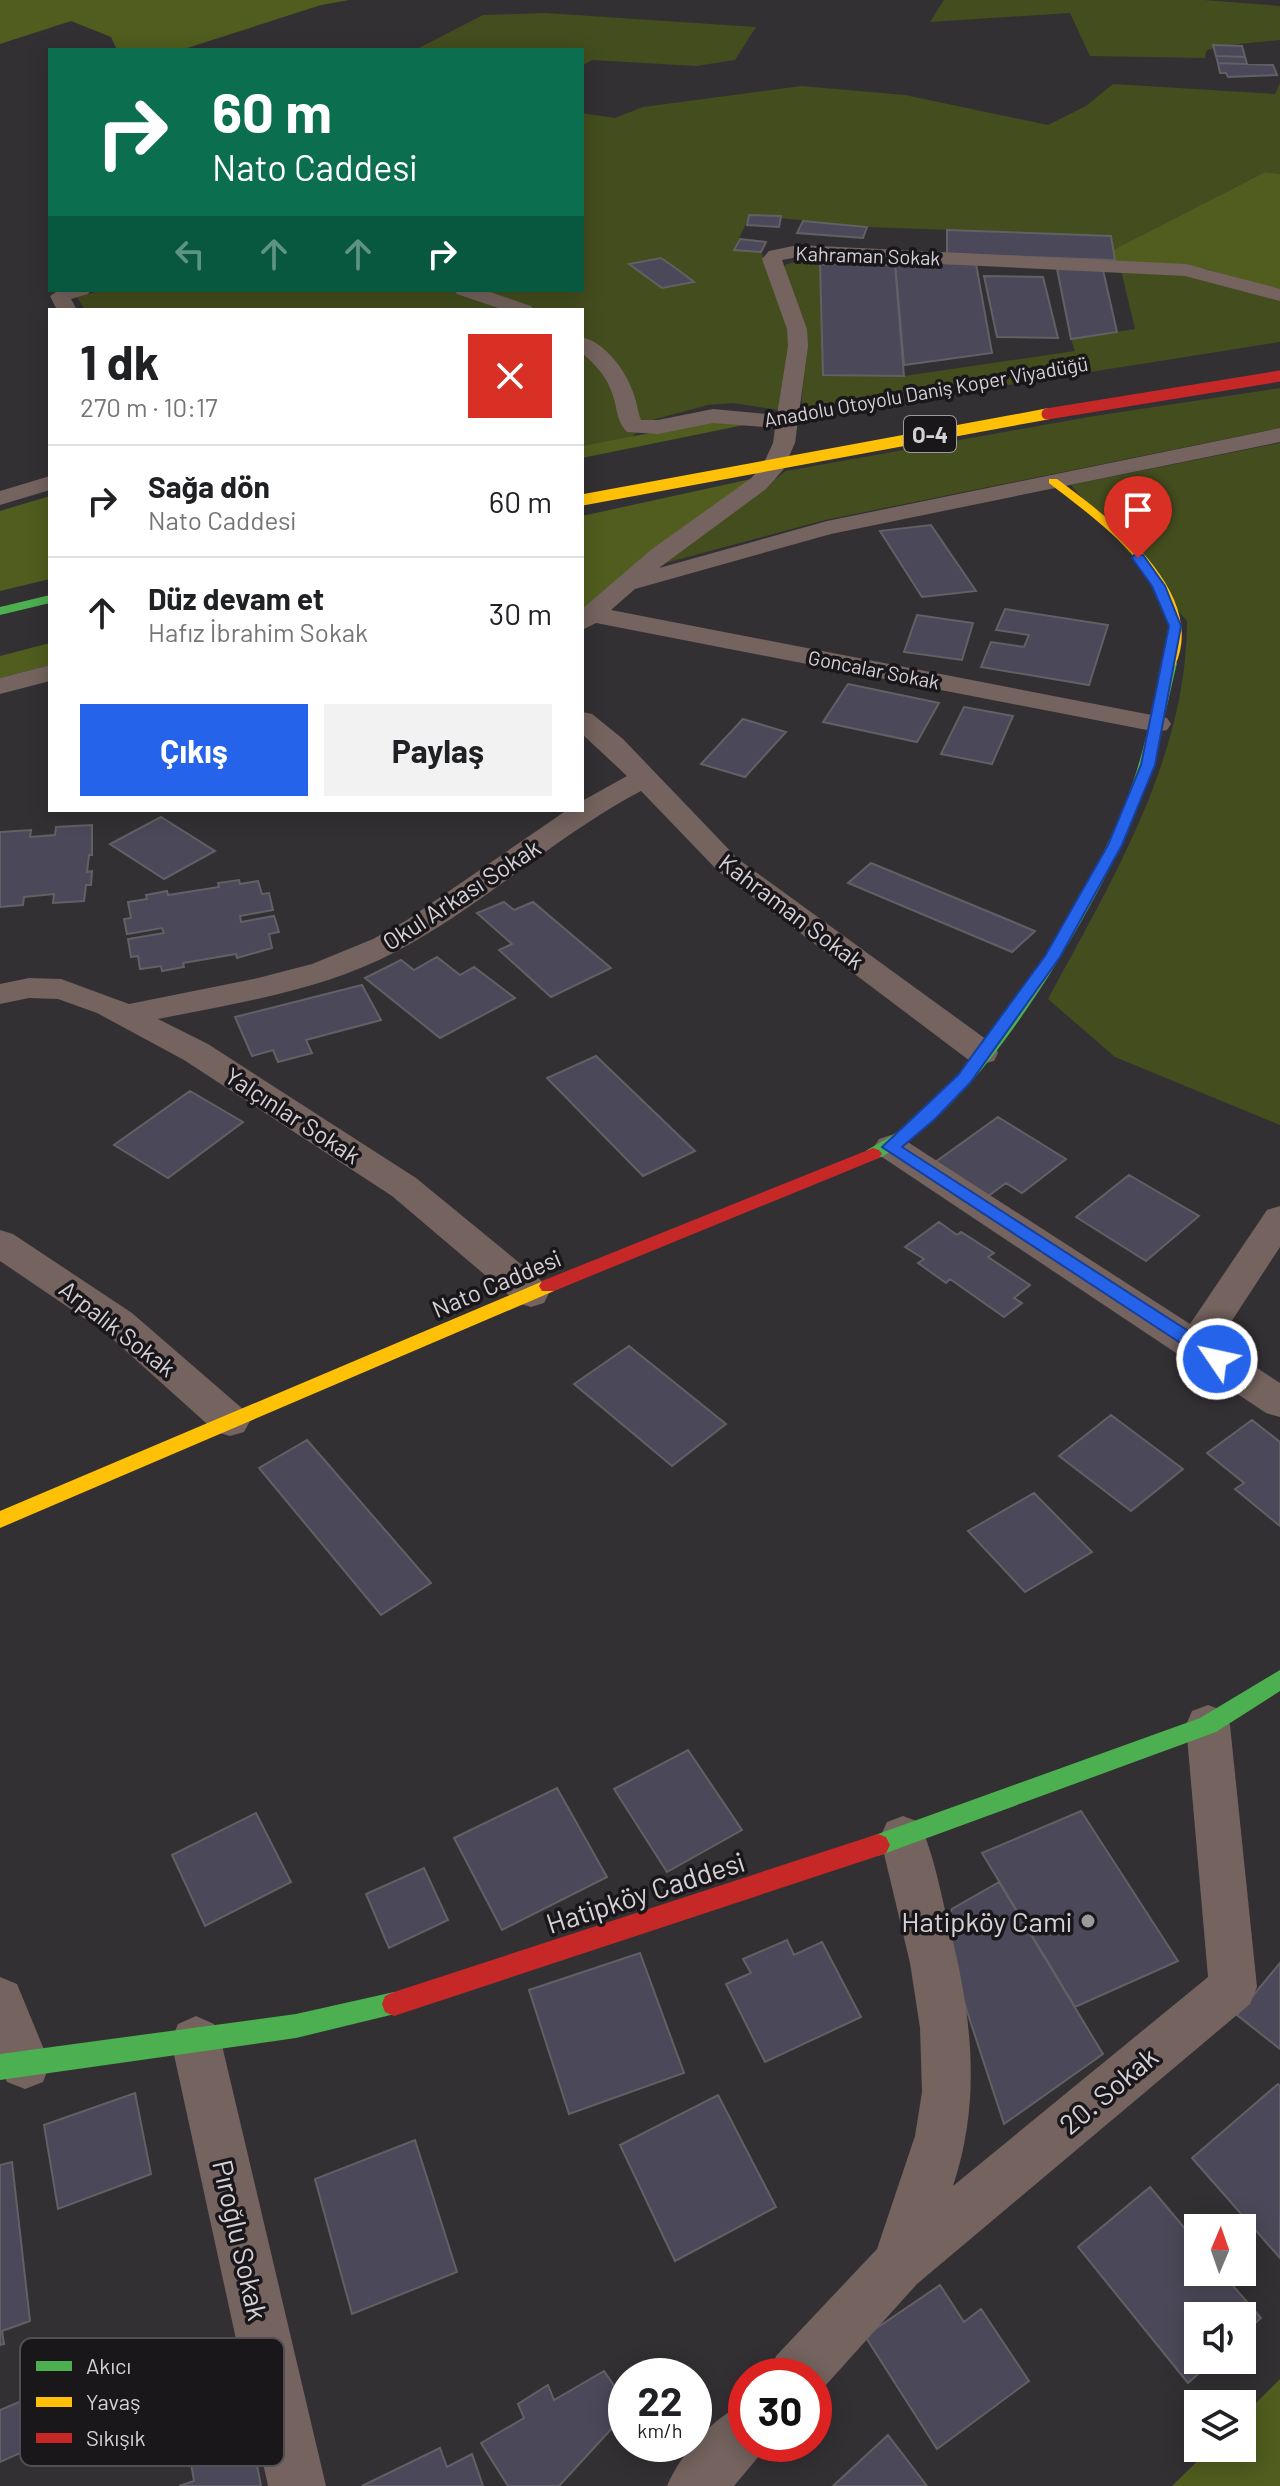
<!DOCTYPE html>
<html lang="tr">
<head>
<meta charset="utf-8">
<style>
	:root { --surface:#fff; --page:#f2f2f2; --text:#202124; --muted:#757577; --line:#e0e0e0; --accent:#2563eb }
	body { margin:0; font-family:Barlow,sans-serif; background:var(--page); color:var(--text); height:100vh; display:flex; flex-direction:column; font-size:30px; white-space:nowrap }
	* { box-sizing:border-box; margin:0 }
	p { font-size:26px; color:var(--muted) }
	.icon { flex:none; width:44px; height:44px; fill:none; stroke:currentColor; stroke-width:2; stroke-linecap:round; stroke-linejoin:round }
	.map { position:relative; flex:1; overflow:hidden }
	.sheet { position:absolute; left:48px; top:308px; width:536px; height:504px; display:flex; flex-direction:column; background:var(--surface); border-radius:0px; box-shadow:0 4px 20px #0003 }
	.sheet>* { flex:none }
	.top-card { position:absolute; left:48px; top:48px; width:536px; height:244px; border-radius:0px; box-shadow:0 4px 20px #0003; background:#0b6e4f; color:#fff; overflow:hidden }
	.needle { width:52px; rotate:2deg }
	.fabs { position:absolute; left:1184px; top:2214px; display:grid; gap:16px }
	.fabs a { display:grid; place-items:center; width:72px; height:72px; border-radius:0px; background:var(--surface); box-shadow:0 4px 20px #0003; font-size:40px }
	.speed { position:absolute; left:608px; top:2358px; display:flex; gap:16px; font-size:40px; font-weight:700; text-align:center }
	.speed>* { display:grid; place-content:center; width:104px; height:104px; border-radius:50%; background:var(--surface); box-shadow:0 4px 20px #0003; line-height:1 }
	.speed small { font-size:20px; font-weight:400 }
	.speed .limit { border:12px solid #d22; background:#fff; color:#111 }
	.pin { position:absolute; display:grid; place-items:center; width:68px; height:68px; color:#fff; margin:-82px -34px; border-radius:50% 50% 50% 0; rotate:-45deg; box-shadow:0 0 8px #0007 }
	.pin .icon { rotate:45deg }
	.me { position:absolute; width:88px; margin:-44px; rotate:304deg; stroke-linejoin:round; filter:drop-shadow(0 0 6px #0008) }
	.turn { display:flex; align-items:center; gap:28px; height:168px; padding:0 32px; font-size:36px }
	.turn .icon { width:104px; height:104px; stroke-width:2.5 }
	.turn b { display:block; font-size:56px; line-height:68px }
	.lanes { display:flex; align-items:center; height:76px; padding:0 32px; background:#0003; justify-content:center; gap:40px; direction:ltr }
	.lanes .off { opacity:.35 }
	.round { display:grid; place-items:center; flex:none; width:84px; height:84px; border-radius:0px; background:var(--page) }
	.head { display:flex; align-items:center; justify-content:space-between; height:136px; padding:0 32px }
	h1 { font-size:48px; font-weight:700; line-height:60px }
	.button { display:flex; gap:16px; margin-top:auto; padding:16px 32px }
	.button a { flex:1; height:92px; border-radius:0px; background:var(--accent); color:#fff; font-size:32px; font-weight:700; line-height:92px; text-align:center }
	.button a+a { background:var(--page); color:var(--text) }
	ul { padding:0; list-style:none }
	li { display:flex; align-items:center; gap:24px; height:112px; padding:0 32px; border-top:2px solid var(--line) }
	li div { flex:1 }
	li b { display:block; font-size:30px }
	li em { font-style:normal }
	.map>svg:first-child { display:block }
	.green { fill:#444d1e }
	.forest { fill:#505d1e }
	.building { fill:#4b4859; stroke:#626064; stroke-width:2 }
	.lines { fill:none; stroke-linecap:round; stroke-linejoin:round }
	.street { fill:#74635e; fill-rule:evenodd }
	.fast { fill:#4caf50; fill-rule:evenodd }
	.slow { fill:#ffc107; fill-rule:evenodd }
	.jam { fill:#c62828; fill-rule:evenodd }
	.slow-bridge { stroke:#ffc107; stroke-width:11 }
	.jam-bridge { stroke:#c62828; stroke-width:11 }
	.route { fill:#2563eb; stroke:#184099; stroke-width:2 }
	.poi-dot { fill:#9c999d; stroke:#1a171b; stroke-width:3 }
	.labels { text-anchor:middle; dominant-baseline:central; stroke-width:7; stroke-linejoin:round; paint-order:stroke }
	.far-street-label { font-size:20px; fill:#d5d1d6; stroke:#1a171b }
	.shield { fill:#1a171b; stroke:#9d999e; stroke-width:2 }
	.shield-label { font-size:22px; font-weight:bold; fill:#d5d1d6 }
	.street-label { font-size:24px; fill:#d5d1d6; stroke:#1a171b }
	.near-street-label { font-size:28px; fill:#d5d1d6; stroke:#1a171b }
	.near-poi-label { font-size:28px; fill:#d5d1d6; stroke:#1a171b; text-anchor:end }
	.key { fill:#1a171b; stroke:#524f53; stroke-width:2 }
	.key-label { font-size:22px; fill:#d5d1d6 }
</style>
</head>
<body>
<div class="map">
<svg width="1280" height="2486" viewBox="0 0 1280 2486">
	<rect width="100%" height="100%" fill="#333034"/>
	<!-- green -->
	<path class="green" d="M944 0H1204L1280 6V40L1218 46 1206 51 1205 58 1090 56 1070 13 930 22Z
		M545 13 756 27 735 60 696 66 592 60 582 66V50H415L483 15Z
		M1280 83V174L1265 172 1113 250 1110 236 869 227 750 215 734 249 761 252 781 302 790 334 779 410 733 403 708 405 652 420 630 438 582 446V310H85L77 297 102 290H582V113L615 118 643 107 801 86 905 95 1048 125 1086 106 1113 84 1275 94Z
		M806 258H821L823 375 904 376 1075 351 1071 339 1135 329 1121 270 1180 274 1280 299V342L800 418 806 350 784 271 785 265Z
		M1280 388V428L825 520 665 563 786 471 1094 416Z
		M1280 443V1125L1115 1057 1048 999C1111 882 1187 758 1187 621L1071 485Z"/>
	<!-- forest -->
	<path class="forest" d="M0 0H349L321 5 181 50H117L111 37 71 21 0 44Z
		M1265 172 1280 174V291L1206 269 1173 264 1115 262 1113 250Z
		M713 421 749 424 582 458V446Z
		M751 479 582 611V516Z
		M50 496V579L0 591V511Z
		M50 643V665L0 678V656Z
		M1280 2379V2486H1172L1211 2448H1242V2417Z"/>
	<!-- building -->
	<path class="building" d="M1213 45 1242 46 1245 57 1216 56Z
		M1216 56 1245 57 1247 64 1218 63Z
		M1218 63 1273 65 1277 75 1228 77 1226 73H1220Z
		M749 215 781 216 779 227 747 225Z
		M803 221 867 227 863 238 797 233Z
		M947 230 1111 236 1115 260 947 254Z
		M740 239 766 242 761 252 734 250Z
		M661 258 677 269 694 282 662 288 629 264Z
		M895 262 976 264 992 353 904 365Z
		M820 264 895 265 904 376 823 375Z
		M1057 269 1103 270 1117 332 1071 339Z
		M984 276 1043 277 1058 338 997 337Z
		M931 525 976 591 922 597 880 531Z
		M1005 609 1108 625 1089 685 981 667 991 642 1024 647 1029 635 996 630Z
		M917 615 973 623 962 660 904 652Z
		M848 684 939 703 917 742 823 722Z
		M964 707 1013 716 992 764 941 754Z
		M743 719 786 732 745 777 701 764Z
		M161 817 215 851 164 879 110 844Z
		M92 825V855H89L87 872 92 871 91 885H86L84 901 53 903 54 894 24 897 23 905 0 907V832L31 830 30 837 55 835 56 827Z
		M871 863 1035 931 1012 952 848 883Z
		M239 880 240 884 258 881 262 894 269 893 273 910 240 916 241 922 274 916 279 932 269 934 272 948 237 958 236 954 183 963 184 967 162 971 161 966 140 969 138 956 131 957 128 939 164 933 162 928 127 934 124 919 131 918 128 902 147 899 146 895 167 891 168 895 219 887 218 883Z
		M504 902 514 910 533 902 611 968 551 997 499 950 512 944 477 913Z
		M437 957 460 975 474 967 515 998 440 1038 365 978 401 960 414 970Z
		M362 985 381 1020 306 1040 312 1053 278 1062 273 1050 252 1056 235 1017Z
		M596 1056 695 1151 643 1176 547 1078Z
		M190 1091 243 1122 168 1178 114 1145Z
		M998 1117 1066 1159 1022 1193 1006 1183 987 1197 934 1163Z
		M1129 1175 1199 1216 1146 1261 1076 1217Z
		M939 1222 957 1235 961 1232 994 1253 988 1257 1030 1285 1014 1298 1022 1303 1004 1317 950 1279 946 1283 918 1263 924 1259 905 1247Z
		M629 1346 726 1424 672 1466 574 1384Z
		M1111 1415 1183 1469 1131 1511 1059 1456Z
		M1252 1420 1280 1442V1526L1235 1489 1244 1483 1207 1453Z
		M307 1440 431 1583 381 1615 259 1468Z
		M1034 1493 1092 1552 1025 1592 968 1531Z
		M688 1750 742 1830 667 1872 614 1789Z
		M557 1788 607 1877 502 1930 454 1838Z
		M1081 1811 1178 1961 1075 2007 982 1853Z
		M256 1813 291 1882 205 1926 172 1855Z
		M424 1868 448 1920 389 1948 366 1894Z
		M999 1882 1103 2054 1004 2124 942 1935 952 1909Z
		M787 1940 794 1955 822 1942 861 2017 765 2062 726 1984 751 1973 743 1959Z
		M640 1953 684 2073 569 2114 529 1990Z
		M1280 1963V2049L1237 2015Z
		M1278 2084 1280 2086V2258L1192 2158Z
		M135 2093 151 2174 58 2209 44 2125Z
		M718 2095 776 2207 675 2261 620 2145Z
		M415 2140 457 2272 352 2314 315 2179Z
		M12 2162 30 2321 2 2331 4 2344 0 2345V2165Z
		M1150 2187 1198 2244V2272H1221L1261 2318 1242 2335V2316H1198V2360H1214L1188 2383 1078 2247Z
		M940 2285 964 2322 981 2309 1029 2381 937 2449 865 2336Z
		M604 2371 626 2403V2413L559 2486H508L481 2443 524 2418 518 2404 548 2385 554 2400Z
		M43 2392 52 2439 0 2462V2410Z
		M888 2435 927 2486H833Z
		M252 2439 261 2486H179L194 2481 191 2463Z
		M440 2448 447 2467 472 2454 483 2486H362Z"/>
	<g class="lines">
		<!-- street -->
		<path class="street" d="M798 245 1186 264 1280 289V301L1185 276 798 257 782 260 807 329 808 346 795 443 783 470 766 489 659 568 827 521 1280 428V442L831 534 635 589 611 610 1157 716 1167 718 1171 724 1167 730 1157 732 596 623 582 630V609L652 549 750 479 762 467 773 443 775 428 713 423 658 434 627 432C616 420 618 410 613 396 608 378 596 365 582 353V337C606 343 627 372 634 395 637 403 638 413 641 420H658L713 409 777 415 788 346 787 329 762 259 769 251Z
			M59 290H91L88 294 71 299 77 310H57L50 296Z
			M454 290H484L531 306 534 310H504L457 294Z
			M50 476V490L0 505V491Z
			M50 665V681L0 694V678Z
			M582 712 592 714 623 739 738 859 994 1045 998 1053 994 1061 982 1064 970 1061 718 871 641 791C555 836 484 905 397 951 324 990 238 1003 158 1019L208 1044 416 1178 544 1283 549 1293 544 1303 531 1307 518 1303 392 1196 184 1060 97 1013 58 999 29 998 0 1004V984L29 978 61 979 129 1004 258 978 312 964 373 939 407 920 567 810H582V801L627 776 582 734Z
			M891 1135 903 1139 1190 1324 1267 1210 1280 1206V1247L1218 1342 1280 1383V1417L1266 1413 879 1155 874 1147 879 1139Z
			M0 1230 13 1234 132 1313 244 1410 250 1421 244 1432 230 1436 216 1432 106 1333 0 1261Z
			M1208 1705 1224 1711 1230 1725 1257 1987 1250 2004 917 2284 816 2396 814 2376H768L776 2356 877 2249 915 2136 922 2092 920 2028 910 1963 880 1837 887 1822 903 1816 919 1822C932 1850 938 1880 945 1910 970 2003 984 2093 953 2186L1208 1977 1186 1725 1192 1711Z
			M0 1977 17 1984 50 2064 43 2082 25 2089 7 2082 0 2064Z
			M196 2016 214 2024 221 2041 326 2486H268L171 2041 178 2024Z
			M746 2403V2444H769L734 2486H667C681 2453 713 2417 746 2403Z"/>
		<!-- fast -->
		<path class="fast" d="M50 595V603L0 615V607Z
			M1170 659 1177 663C1165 712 1156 763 1137 810 1096 908 990 1091 900 1146 889 1152 879 1162 867 1158L864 1154 867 1150C879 1143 892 1136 903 1128 989 1061 1081 910 1123 809 1142 763 1152 712 1163 663Z
			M1280 1670V1691L1216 1732 878 1856 870 1853 866 1845 870 1837 878 1834 1200 1718Z
			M394 1992 403 1996 406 2004 403 2012 296 2038 0 2080V2054L296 2014Z"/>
		<!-- slow -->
		<path class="slow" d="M1049 479H1057C1108 517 1209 591 1175 666L1163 663C1166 651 1170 639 1169 626 1161 564 1095 519 1049 483Z
			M548 1279 554 1281 557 1286 554 1291 0 1528V1511Z"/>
		<!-- jam -->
		<path class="jam" d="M873 1148 879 1150 882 1154 879 1158 554 1291H542L539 1286 542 1281Z
			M878 1834 886 1837 890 1845 886 1853 878 1856 394 2016 385 2012 382 2004 385 1996 394 1992Z"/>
		<!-- slow-bridge -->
		<path class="slow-bridge" d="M582 500 1047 414"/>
		<!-- jam-bridge -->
		<path class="jam-bridge" d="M1047 414 1280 376"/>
	</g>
	<!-- route -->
	<path class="route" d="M1134 555H1143L1165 586 1181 626 1155 765 1122 845 1060 957 970 1083 935 1119 902 1147 1224 1354 1227 1359 1224 1365 1217 1367 882 1147 958 1075 1045 956 1108 845 1141 765 1169 626 1152 586 1132 558Z"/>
	<!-- markers -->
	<circle class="poi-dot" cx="1088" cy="1921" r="8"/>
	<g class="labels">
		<!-- far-street labels -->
		<g class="far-street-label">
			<text transform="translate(868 255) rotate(2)">Kahraman Sokak</text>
			<text transform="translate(926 391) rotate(-10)">Anadolu Otoyolu Daniş Koper Viyadüğü</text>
			<text transform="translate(874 669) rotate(11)">Goncalar Sokak</text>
		</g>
		<!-- shield labels -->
		<rect class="shield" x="904" y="416" width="52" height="36" rx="6"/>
		<g class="shield-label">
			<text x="930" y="434">O-4</text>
		</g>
		<!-- street labels -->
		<g class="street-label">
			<text transform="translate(461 894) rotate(-33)">Okul Arkası Sokak</text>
			<text transform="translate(792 911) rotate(37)">Kahraman Sokak</text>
			<text transform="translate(293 1115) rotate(33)">Yalçınlar Sokak</text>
			<text transform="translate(496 1283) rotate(-23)">Nato Caddesi</text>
			<text transform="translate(118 1328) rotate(38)">Arpalık Sokak</text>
		</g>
		<!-- near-street labels -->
		<g class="near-street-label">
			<text transform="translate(645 1892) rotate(-18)">Hatipköy Caddesi</text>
			<text transform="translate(1108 2090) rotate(-40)">20. Sokak</text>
			<text transform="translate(241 2240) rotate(77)">Pıroğlu Sokak</text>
		</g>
		<!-- near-poi labels -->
		<g class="near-poi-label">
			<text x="1072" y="1921">Hatipköy Cami</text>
		</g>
	</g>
	<!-- legend -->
	<rect x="20" y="2338" width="264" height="128" rx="12" class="key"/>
	<rect x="36" y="2361" width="36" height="10" fill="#4caf50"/>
	<rect x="36" y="2397" width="36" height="10" fill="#ffc107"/>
	<rect x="36" y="2433" width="36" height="10" fill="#c62828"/>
	<g class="key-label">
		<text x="86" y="2374">Akıcı</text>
		<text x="86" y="2410">Yavaş</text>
		<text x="86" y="2446">Sıkışık</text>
	</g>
</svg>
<div class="fabs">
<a><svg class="needle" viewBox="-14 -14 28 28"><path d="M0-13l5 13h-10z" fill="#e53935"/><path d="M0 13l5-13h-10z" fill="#757577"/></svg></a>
<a><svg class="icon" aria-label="sound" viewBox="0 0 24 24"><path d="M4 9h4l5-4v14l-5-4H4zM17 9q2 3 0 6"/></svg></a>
<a><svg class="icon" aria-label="layers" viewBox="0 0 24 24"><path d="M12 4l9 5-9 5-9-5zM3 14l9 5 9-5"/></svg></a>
</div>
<div class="speed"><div>22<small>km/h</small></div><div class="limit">30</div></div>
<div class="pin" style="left:1138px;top:558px;background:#d93025"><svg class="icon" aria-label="arrive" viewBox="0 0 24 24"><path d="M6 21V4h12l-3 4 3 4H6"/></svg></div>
<svg class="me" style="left:1217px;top:1359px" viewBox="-20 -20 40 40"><circle r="17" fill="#2563eb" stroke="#fff" stroke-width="3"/><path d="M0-11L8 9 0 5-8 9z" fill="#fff"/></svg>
<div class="top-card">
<div class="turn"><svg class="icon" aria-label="right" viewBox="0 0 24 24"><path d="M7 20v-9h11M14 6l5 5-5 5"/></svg><div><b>60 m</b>Nato Caddesi</div></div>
<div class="lanes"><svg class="icon off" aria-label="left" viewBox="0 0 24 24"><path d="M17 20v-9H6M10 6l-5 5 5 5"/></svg><svg class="icon off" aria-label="ahead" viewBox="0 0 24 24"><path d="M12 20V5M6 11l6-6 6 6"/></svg><svg class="icon off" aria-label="ahead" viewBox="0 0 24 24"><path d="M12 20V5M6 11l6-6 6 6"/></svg><svg class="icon" aria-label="right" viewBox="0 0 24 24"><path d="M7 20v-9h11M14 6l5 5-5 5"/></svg></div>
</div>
<section class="sheet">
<div class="head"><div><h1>1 dk</h1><p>270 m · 10:17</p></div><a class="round" style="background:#d93025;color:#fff"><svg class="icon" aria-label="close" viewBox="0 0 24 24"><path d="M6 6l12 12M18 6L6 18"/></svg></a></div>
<ul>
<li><svg class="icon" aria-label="right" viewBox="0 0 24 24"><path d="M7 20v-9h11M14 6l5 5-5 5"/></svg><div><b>Sağa dön</b><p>Nato Caddesi</p></div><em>60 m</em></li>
<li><svg class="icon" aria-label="ahead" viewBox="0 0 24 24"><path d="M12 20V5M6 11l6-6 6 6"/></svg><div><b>Düz devam et</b><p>Hafız İbrahim Sokak</p></div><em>30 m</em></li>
</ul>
<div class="button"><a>Çıkış</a><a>Paylaş</a></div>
</section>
</div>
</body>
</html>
